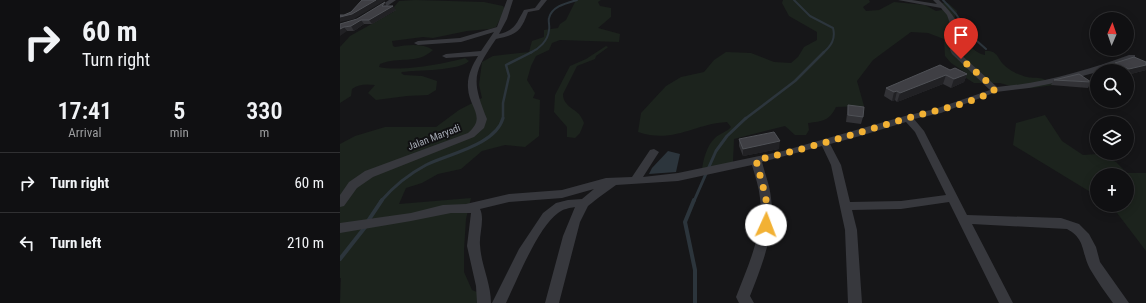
<!DOCTYPE html>
<html lang="en">
<head>
<meta charset="utf-8">
<style>
	:root { --surface:#101012; --page:#19191b; --text:#f1f3f6; --muted:#9c9d9f; --line:#303032 }
	body { margin:0; font-family:"Roboto Condensed",sans-serif; background:var(--page); color:var(--text); height:100vh; display:flex; flex-direction:column; font-size:15px; white-space:nowrap }
	* { box-sizing:border-box; margin:0 }
	p { font-size:13px; color:var(--muted) }
	.icon { flex:none; width:22px; height:22px; fill:none; stroke:currentColor; stroke-width:2; stroke-linecap:round; stroke-linejoin:round }
	.map { position:relative; flex:1; overflow:hidden }
	.sheet { display:flex; flex-direction:column; background:var(--surface); width:340px }
	.sheet>* { flex:none }
	.top-card { background:#101012; color:var(--text); overflow:hidden }
	.needle { width:26px; rotate:2deg }
	.fabs { position:absolute; left:750px; top:12px; display:grid; gap:8px }
	.fabs a { display:grid; place-items:center; width:44px; height:44px; border-radius:50%; background:var(--surface); box-shadow:0 2px 10px #0003,0 0 0 1px var(--line); font-size:20px }
	.pin { position:absolute; display:grid; place-items:center; width:34px; height:34px; color:#fff; margin:-41px -17px; border-radius:50% 50% 50% 0; rotate:-45deg; box-shadow:0 0 4px #0007 }
	.pin .icon { rotate:45deg }
	.me { position:absolute; width:44px; margin:-22px; rotate:2deg; stroke-linejoin:round; filter:drop-shadow(0 0 3px #0008) }
	.turn { display:flex; align-items:center; gap:14px; height:84px; padding:0 16px; font-size:18px }
	.turn .icon { width:52px; height:52px; stroke-width:2.5 }
	.turn b { display:block; font-size:28px; line-height:34px }
	.eta { display:flex; justify-content:space-evenly; align-items:center; height:68px; text-align:center }
	.eta b { font-size:24px; font-weight:600; line-height:28px }
	ul { padding:0; list-style:none }
	li { display:flex; align-items:center; gap:12px; height:60px; padding:0 16px; border-top:1px solid var(--line) }
	li div { flex:1 }
	li b { display:block; font-size:15px }
	li em { font-style:normal }
	main { display:flex; flex:1; min-height:0 }
	.map>svg:first-child { display:block }
	.green { fill:#1c231d }
	.water { fill:#2c353c }
	.lines { fill:none; stroke-linecap:round; stroke-linejoin:round }
	.stream-far3 { stroke:#2c353c; stroke-width:2 }
	.stream-far2 { stroke:#2c353c; stroke-width:2.5 }
	.stream-far1 { stroke:#2c353c; stroke-width:3 }
	.stream { stroke:#2c353c; stroke-width:4 }
	.minor { fill:#37383d; fill-rule:evenodd }
	.wall { fill:#323236 }
	.shaded-wall { fill:#212124 }
	.building { fill:#3f3f44; stroke:#4f5156 }
	.route { stroke:#f2b134; stroke-width:7; stroke-dasharray:0 12.6 }
	.labels { text-anchor:middle; dominant-baseline:central; stroke-width:4; stroke-linejoin:round; paint-order:stroke }
	.street-label { font-size:10px; fill:#a8adb8; stroke:#111113 }
</style>
</head>
<body>
<main>
<section class="sheet">
<div class="top-card">
<div class="turn"><svg class="icon" aria-label="right" viewBox="0 0 24 24"><path d="M7 20v-9h11M14 6l5 5-5 5"/></svg><div><b>60 m</b>Turn right</div></div>
</div>
<div class="eta">
<div><b>17:41</b><p>Arrival</p></div>
<div><b>5</b><p>min</p></div>
<div><b>330</b><p>m</p></div>
</div>
<ul>
<li><svg class="icon" aria-label="right" viewBox="0 0 24 24"><path d="M7 20v-9h11M14 6l5 5-5 5"/></svg><div><b>Turn right</b></div><em>60 m</em></li>
<li><svg class="icon" aria-label="left" viewBox="0 0 24 24"><path d="M17 20v-9H6M10 6l-5 5 5 5"/></svg><div><b>Turn left</b></div><em>210 m</em></li>
</ul>
</section>
<div class="map">
<svg width="806" height="303" viewBox="0 0 806 303">
	<rect width="100%" height="100%" fill="#161618"/>
	<!-- green -->
	<path class="green" d="M75 0 144 2 163 6 165 9 156 27 150 29 127 31 93 38 83 37 52 41 53 46 55 47C68 45 82 43 93 50 77 65 59 56 40 64L39 67C61 72 103 64 125 58L129 61C119 71 78 70 62 72L61 73 64 75 82 76 97 81 96 90 88 95 67 96 36 100 28 93 35 85C26 84 19 84 12 89L11 96 0 103V47L10 36 53 12 54 7 59 1Z
		M236 0H261L258 2 260 6 271 8V17L258 28 280 34 279 42 220 40 212 43 209 50 196 56 191 66 187 80 195 93 193 98 200 100 199 136 185 147 165 145 142 151 121 169 98 174 82 183 66 188 59 204 131 198 126 219 124 250V272L132 290 150 297V303H0L1 278H0V144L15 136 45 127H96L119 110 142 98 139 85 142 62 153 56 189 52 192 41 204 37V30L218 28 220 24 226 20Z
		M443 0H529L530 2 523 7 526 11 539 10 554 2 585 5 596 11 602 10V3H608L617 11 615 17C622 31 628 52 645 55V51C658 50 657 58 664 65 667 68 676 74 681 75 694 81 698 73 714 85L692 88 674 87 660 83H634L623 76 627 75 626 73 611 63 605 56 604 39 588 33 571 32 533 60 517 81 524 106 496 107C489 121 483 121 468 123L469 130 466 135H455L445 126 394 139 393 162 362 170C363 160 367 145 375 138 380 133 387 132 391 127L387 122C353 124 334 144 298 132L301 113 326 86 341 77 364 72 374 60 386 52 411 53 434 62 451 63 458 57 464 47 477 40V32L449 16 442 3Z
		M266 46 268 47 267 48 256 56 255 59 237 66 223 94C223 105 233 108 239 114 241 117 243 120 244 123L240 133 235 138 227 137V127L214 112 215 95 230 66 246 59Z
		M705 115 722 141 743 155 758 154 776 162 787 173H806V251L771 205H787V175H757V196L673 145 676 123Z"/>
	<!-- water -->
	<path class="water" d="M328 151 340 154 336 172 309 174 312 168Z"/>
	<g class="lines">
		<!-- stream-far3 -->
		<path class="stream-far3" d="M454 0 470 16 493 28C496 39 491 46 483 53
			M603 0 616 14 629 34 646 49
			M190 53C199 49 208 41 209 30 210 26 208 21 209 18 212 6 227 3 237 0"/>
		<!-- stream-far2 -->
		<path class="stream-far2" d="M163 119V103L169 76 166 65 192 52
			M405 119 455 81 484 52"/>
		<!-- stream-far1 -->
		<path class="stream-far1" d="M41 201C54 186 69 174 86 165 108 154 156 145 163 118
			M354 201 376 151 387 136 406 118"/>
		<!-- stream -->
		<path class="stream" d="M354 200 345 222 355 270V303
			M28 221 42 200
			M0 259 26 226"/>
		<!-- minor -->
		<path class="minor" d="M49 0H56L37 13H33V11Z
			M167 0H173L167 19 159 34C175 31 177 22 184 10L195 8 201 0H207L199 10 188 12C181 31 177 35 156 39 133 73 131 79 147 119L144 128 134 137 33 177 17 188 4 206 0 207V195L9 182 25 171 128 133C147 117 129 108 128 88 127 76 132 66 138 56L106 58 102 56 106 54 141 51 154 32 121 42 78 45 74 43 78 41 120 38 157 27Z
			M558 0H572L597 4 593 0H599C609 10 618 19 620 34 621 41 616 47 619 53L657 87C703 83 746 71 789 55H795V59L761 71 724 81 689 88 656 92 601 113 574 119 584 131 627 215 721 218 739 224 749 234 756 247 760 262 789 303H773C765 292 757 281 750 269 741 252 746 239 727 229L632 224 673 303H659L609 202 561 209 512 210 517 230 522 303H508L505 230 491 165 482 146 422 162C425 174 430 186 431 198 436 231 422 265 410 296L414 303H399L396 297C408 266 424 232 420 198 419 187 415 176 412 165L338 181 276 185 258 198 248 206 240 222 219 303H205L223 236 235 207C229 208 223 209 218 213 198 227 177 280 166 303H152L179 249 203 213 216 203 228 200 242 199 254 189 222 198 169 202 140 209C145 219 139 234 140 245 141 265 151 283 151 303H137L136 286 127 246 131 213H111L71 221 0 233V223L71 213 103 205 126 204 169 194 222 190 266 178 292 177 310 150 314 149 319 152 303 177 338 173 443 151 565 116 595 109 650 90 612 54 610 50 614 35 607 15 601 8ZM566 122 575 132 606 195 561 201 510 202 501 165 490 144 520 136Z"/>
	</g>
	<!-- wall -->
	<path class="wall" d="M47 6 56 10 32 24H24L14 31H7L0 24 17 19Z
		M775 63 806 70 787 75V71H777L772 69Z
		M610 70 627 74 624 82 611 88 603 84 557 102 555 100 552 101 544 96 546 88Z
		M714 80 751 82 748 88 711 85Z
		M508 105 523 117 521 124 506 122Z
		M399 139 439 149 403 156 399 146Z"/>
	<!-- shaded-wall -->
	<path class="shaded-wall" d="M36 0H46L14 19 0 22V17Z
		M45 2 47 7 42 6Z
		M53 6 56 10 32 24 29 20Z
		M21 20 24 24 14 31 11 26Z
		M4 27 7 31 0 36V29Z
		M806 65V70L787 75V72L789 69Z
		M627 74 624 82 611 88 614 79Z
		M606 75 603 84 557 102 560 93Z
		M557 91 555 100 552 101 554 92Z
		M440 141 439 149 403 156V149Z"/>
	<!-- building -->
	<path class="building" d="M22 0H36L12 14 0 17V15H4L11 12Z
		M45 2 42 6H53L29 20H21L11 26 4 27 0 29V24L17 19Z
		M794 57 806 62V65L789 69 775 63Z
		M600 65 610 70 615 68 627 74 614 79 606 75 560 93 557 91 554 92 546 88Z
		M739 74 751 82 714 80Z
		M508 105 524 107 523 117 508 115Z
		M434 132 440 141 403 149 399 139Z"/>
	<g class="lines">
		<!-- route -->
		<path class="route" d="M426 225V198L416 160C467 149 517 133 568 118 596 110 626 105 652 92L654 90 652 86 621 59"/>
	</g>
	<g class="labels">
		<!-- street labels -->
		<g class="street-label">
			<text transform="translate(94 137) rotate(-21)">Jalan Maryadi</text>
		</g>
	</g>
</svg>
<div class="fabs">
<a><svg class="needle" viewBox="-14 -14 28 28"><path d="M0-13l5 13h-10z" fill="#e53935"/><path d="M0 13l5-13h-10z" fill="#9c9d9f"/></svg></a>
<a><svg class="icon" aria-label="search" viewBox="0 0 24 24"><circle cx="10" cy="10" r="6"/><path d="M15 15l6 6"/></svg></a>
<a><svg class="icon" aria-label="layers" viewBox="0 0 24 24"><path d="M12 4l9 5-9 5-9-5zM3 14l9 5 9-5"/></svg></a>
<a>+</a>
</div>
<div class="pin" style="left:621px;top:59px;background:#d93025"><svg class="icon" aria-label="arrive" viewBox="0 0 24 24"><path d="M6 21V4h12l-3 4 3 4H6"/></svg></div>
<svg class="me" style="left:426px;top:225px" viewBox="-20 -20 40 40"><circle r="19" fill="#fff"/><path d="M0-13L10 11 0 6-10 11z" fill="#f2b134"/></svg>
</div>
</main>
</body>
</html>
